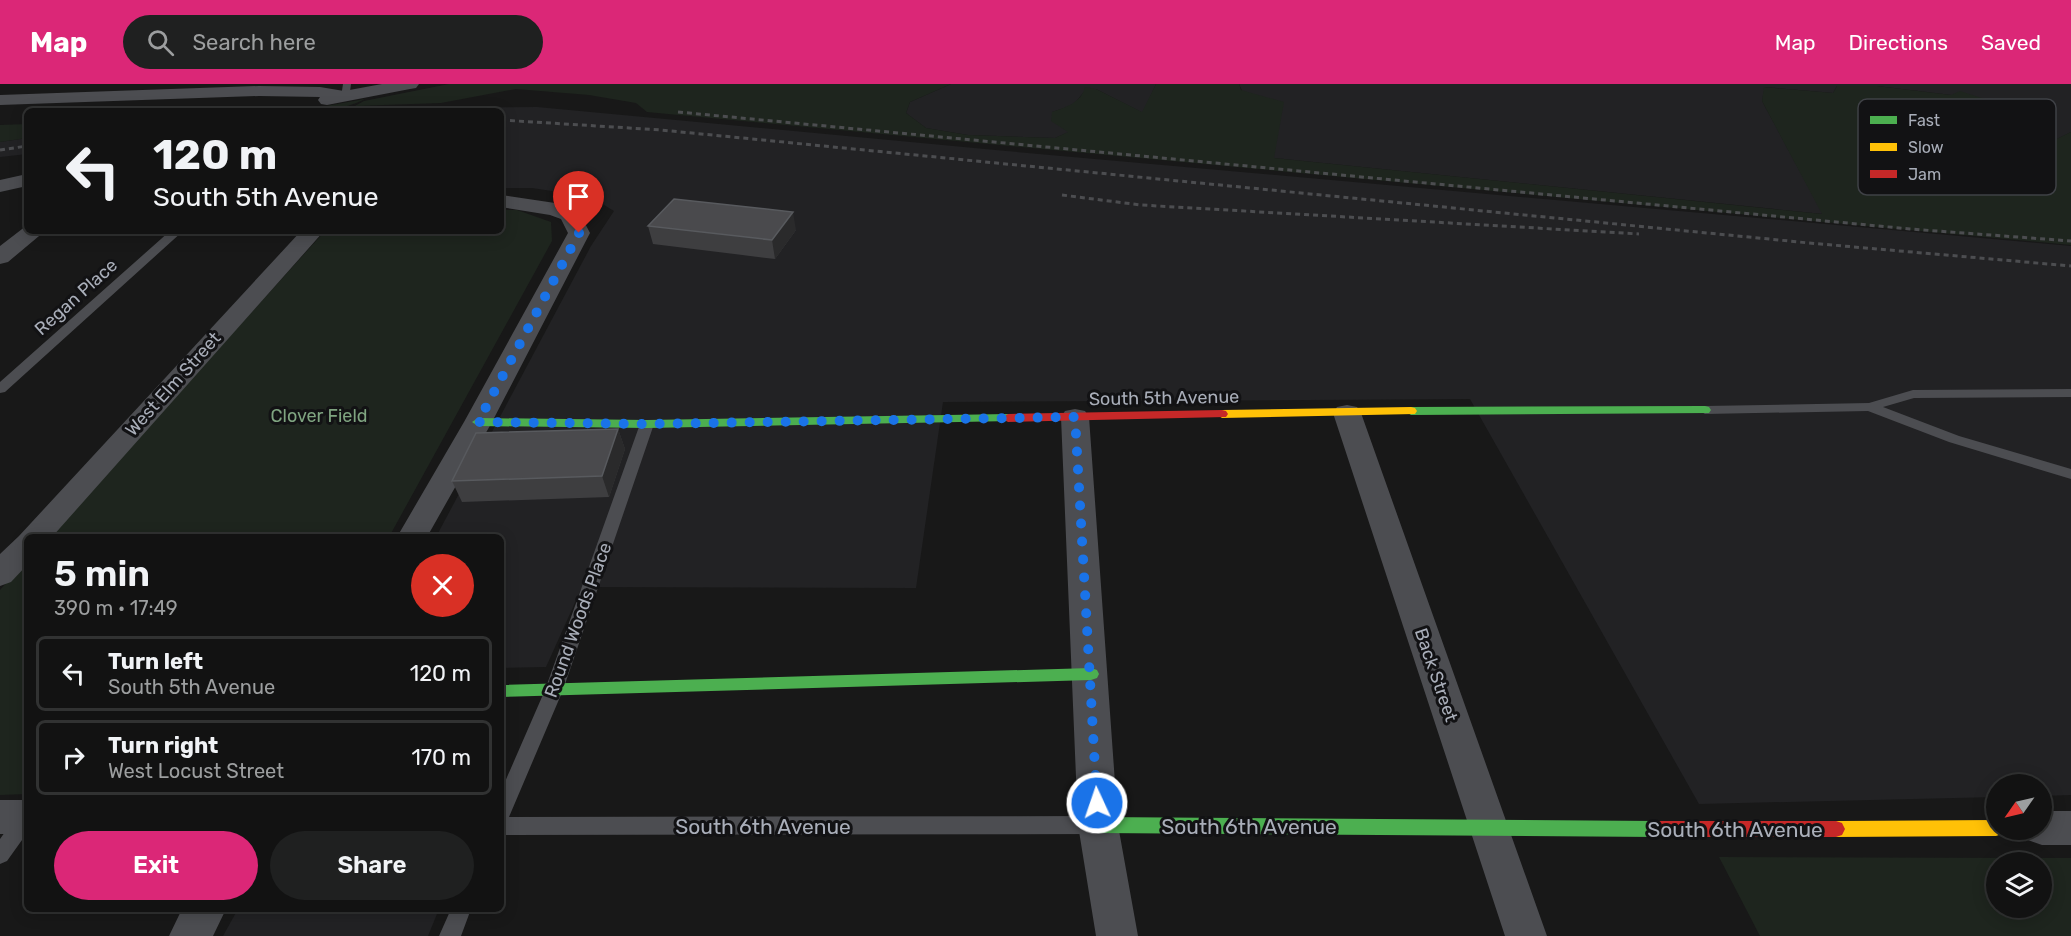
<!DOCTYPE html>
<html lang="en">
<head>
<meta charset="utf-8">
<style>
	:root { --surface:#121212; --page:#1f2020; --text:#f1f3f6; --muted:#9c9e9f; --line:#313232; --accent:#db2777 }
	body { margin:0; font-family:Rubik,sans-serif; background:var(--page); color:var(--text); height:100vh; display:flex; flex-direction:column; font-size:22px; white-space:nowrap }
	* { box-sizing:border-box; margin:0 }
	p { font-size:20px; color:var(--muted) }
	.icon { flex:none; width:33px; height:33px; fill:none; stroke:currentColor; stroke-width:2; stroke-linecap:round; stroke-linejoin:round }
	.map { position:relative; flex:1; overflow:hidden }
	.panel { position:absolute; left:24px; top:450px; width:480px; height:378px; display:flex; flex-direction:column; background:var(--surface); border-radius:9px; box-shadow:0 3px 15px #0003,0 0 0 2px var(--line) }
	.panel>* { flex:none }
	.hud { position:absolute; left:24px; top:24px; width:480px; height:126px; border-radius:9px; box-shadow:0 3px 15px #0003,0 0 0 2px var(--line); background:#121212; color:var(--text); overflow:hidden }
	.needle { width:39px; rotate:236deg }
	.controls { position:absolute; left:1986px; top:690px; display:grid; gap:12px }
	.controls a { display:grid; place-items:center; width:66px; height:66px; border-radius:50%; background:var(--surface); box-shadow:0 3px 15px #0003,0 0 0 2px var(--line); font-size:30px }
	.pin { position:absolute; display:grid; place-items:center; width:51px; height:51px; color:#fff; margin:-62px -26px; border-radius:50% 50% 50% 0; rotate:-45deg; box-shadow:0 0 6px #0007 }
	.pin .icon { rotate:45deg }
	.me { position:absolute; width:66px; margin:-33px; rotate:357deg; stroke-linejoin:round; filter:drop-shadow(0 0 4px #0008) }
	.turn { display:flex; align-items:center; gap:21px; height:126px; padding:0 30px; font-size:27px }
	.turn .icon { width:78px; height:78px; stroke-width:2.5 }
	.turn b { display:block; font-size:42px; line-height:51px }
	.round { display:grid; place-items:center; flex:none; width:63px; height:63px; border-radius:32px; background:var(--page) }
	.headline { display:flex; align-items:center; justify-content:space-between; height:102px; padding:0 30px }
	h1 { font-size:36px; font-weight:600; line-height:45px }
	.primary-button { display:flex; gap:12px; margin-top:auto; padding:12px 30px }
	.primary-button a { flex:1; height:69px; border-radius:36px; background:var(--accent); color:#fff; font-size:24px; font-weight:600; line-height:69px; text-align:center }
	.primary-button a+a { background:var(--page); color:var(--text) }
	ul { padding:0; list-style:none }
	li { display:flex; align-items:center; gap:18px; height:75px; margin:0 12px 9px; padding:0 18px; border:3px solid var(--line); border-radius:9px }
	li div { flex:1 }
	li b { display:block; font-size:22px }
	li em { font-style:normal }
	header { display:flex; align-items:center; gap:36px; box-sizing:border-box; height:84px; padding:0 30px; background:var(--accent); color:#fff }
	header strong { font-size:28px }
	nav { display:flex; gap:33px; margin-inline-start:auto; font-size:21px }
	.search { width:420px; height:54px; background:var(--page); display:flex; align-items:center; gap:15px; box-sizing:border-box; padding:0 21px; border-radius:33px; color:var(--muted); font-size:22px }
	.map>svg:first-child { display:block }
	.built { fill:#222224 }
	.green { fill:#1e251e; fill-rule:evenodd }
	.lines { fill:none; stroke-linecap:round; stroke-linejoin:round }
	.lane { fill:#4c4d51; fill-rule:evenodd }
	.street { fill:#4c4d51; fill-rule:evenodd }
	.fast { fill:#4caf50; fill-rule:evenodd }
	.slow { fill:#ffc107; fill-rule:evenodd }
	.jam { fill:#c62828; fill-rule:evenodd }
	.rail { stroke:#4c4d50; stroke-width:3; stroke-dasharray:5 4; stroke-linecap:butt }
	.wall { fill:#3e3e40 }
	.shaded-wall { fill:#2a2a2b }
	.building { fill:#4a4a4d; stroke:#585a5e; stroke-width:1.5 }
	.route { stroke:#1a73e8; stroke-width:10; stroke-dasharray:0 18 }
	.labels { text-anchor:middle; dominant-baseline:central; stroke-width:6; stroke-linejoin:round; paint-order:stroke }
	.street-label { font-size:18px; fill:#a9aeb9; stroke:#121214 }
	.park-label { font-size:18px; fill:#7fa480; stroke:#121214 }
	.near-street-label { font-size:21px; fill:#a9aeb9; stroke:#121214 }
	.key { fill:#121214; stroke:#3f4146; stroke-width:1.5 }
	.key-label { font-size:16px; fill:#a9aeb9 }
</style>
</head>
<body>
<header>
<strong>Map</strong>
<div class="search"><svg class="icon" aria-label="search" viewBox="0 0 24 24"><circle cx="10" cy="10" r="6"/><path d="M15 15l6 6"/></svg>Search here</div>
<nav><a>Map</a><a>Directions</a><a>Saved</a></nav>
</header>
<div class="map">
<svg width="2071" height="852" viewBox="0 0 2071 852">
	<rect width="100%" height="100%" fill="#181818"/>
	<!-- built -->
	<path class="built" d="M951 0H1156L1143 29 1096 5 1084 8 1073 21 1052 28 1069 48 1055 54 968 51 926 44 906 29 910 18Z
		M1239 0H2071V48L2045 61 2020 50 1951 11 1877 2H1837L1833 9 1765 3 1762 17 1823 130 1274 74Z
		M537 23 1006 67 2071 162V711L2042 712V700H1996V713L1699 720 1470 315 943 318 916 504 582 503 546 583 501 584V453H436L591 162 614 127 591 113 532 104H501V27H343L345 25Z
		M27 54V70L0 73V58Z
		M238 825H439L428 852H223Z"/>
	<!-- green -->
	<path class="green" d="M449 0H951L910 18 906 29 926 44 968 51 1055 54 1068 48 1051 37 1052 28C1066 23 1081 19 1085 3L1096 5 1142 28 1156 0H1239L1241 6 1284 18 1274 74 1822 130 1762 17 1764 3 1833 9 1837 2H1877L1951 11 1960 7 1994 18 2020 50 2044 61 2071 48V161L647 28 636 19 589 11 516 5 441 19 355 22 364 17Z
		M365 15C327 35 269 27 227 27L315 24Z
		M27 40V54L0 58V41Z
		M501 126H517L551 138 552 157 389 453H48L325 147H501Z
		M27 476V710L0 711V506Z
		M1719 773 2071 774V852H1760ZM1996 778H2042V824H1996Z"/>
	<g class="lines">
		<!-- lane -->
		<path class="lane" d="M343 0H351L349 15 341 13Z
			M170 147H183L5 308 0 309V298Z
			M2071 305V313L1914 314 1883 323 1959 352 2071 385V395L1949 358 1868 327 1705 330 1698 326 1705 322 1869 319 1913 306Z
			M647 336 654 340 563 606 509 733 1098 732 1105 735 1108 741 1105 747 1098 750 501 751V707L545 606 640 340Z
			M27 724V749L7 777 0 780V755L20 727Z
			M451 825H471L461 852H439Z"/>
		<!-- street -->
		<path class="street" d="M382 0H419L416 4 410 5 327 21 321 20 318 16 320 13 259 12 0 21V11L259 2 320 3 344 7Z
			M27 90V102L0 108V96Z
			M501 111 555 119 578 126 590 149 492 338 427 453H397L464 338 568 149 561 135 550 131 501 123Z
			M26 142 27 147H45L8 178 0 180V162Z
			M301 147H324L52 453H27V481L11 498 0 502V470L19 452Z
			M1347 321 1357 323 1361 329 1547 852H1505L1333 329 1337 323Z
			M1075 325 1085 327 1089 333 1118 741 1138 852H1096L1078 741 1061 333 1065 327Z
			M0 716H27V750H0Z
			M2042 727H2071V761H2042L2028 756 2023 746H2042Z
			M182 825H226L213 852H169Z"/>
		<!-- fast -->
		<path class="fast" d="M1705 322 1709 323 1711 326 1709 329 1411 331 1405 327 1411 323Z
			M1008 330 1012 331 1014 334 1012 337 647 344 478 342 472 338 478 334 647 336Z
			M1091 584 1097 586 1099 590 1097 594 1091 596 501 613V601Z
			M1098 733 1658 737 1664 739 1667 745 1664 751 1658 753 1098 749 1092 747 1089 741 1092 735Z"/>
		<!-- slow -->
		<path class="slow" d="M1411 323 1415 324 1417 327 1415 330 1222 334 1216 330 1222 326Z
			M1996 736V746H2004L2002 750 1996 752 1836 753 1830 751 1827 745 1830 739 1836 737Z"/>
		<!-- jam -->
		<path class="jam" d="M1222 326 1226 327 1228 330 1226 333 1008 338 1002 334 1008 330Z
			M1658 737H1836L1842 739 1845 745 1842 751 1836 753H1658L1652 751 1649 745 1652 739Z"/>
		<!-- rail -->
		<path class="rail" d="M678 28 1910 145 2071 157
			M501 36 661 46 1809 159 2071 182
			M0 66 27 62
			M1062 111 1141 121 1639 150"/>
	</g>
	<!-- wall -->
	<path class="wall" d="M648 142 796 146 775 175 653 160Z
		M618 345 625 365 609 413 462 418 452 397Z"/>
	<!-- shaded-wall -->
	<path class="shaded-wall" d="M793 128 796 146 775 175 772 156Z
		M618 345 625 365 609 413 602 392Z"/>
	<!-- building -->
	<path class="building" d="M674 115 793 128 772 156 648 142Z
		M618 345 602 392 452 397 476 349Z"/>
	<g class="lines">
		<!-- route -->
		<path class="route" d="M579 149 478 338 647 340 1075 333 1097 719"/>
	</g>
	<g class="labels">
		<!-- street labels -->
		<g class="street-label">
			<text transform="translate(76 213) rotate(-42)">Regan Place</text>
			<text transform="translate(173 300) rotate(-48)">West Elm Street</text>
			<text transform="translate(1164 314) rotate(-1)">South 5th Avenue</text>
			<text transform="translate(578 536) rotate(-70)">Round Woods Place</text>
			<text transform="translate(1436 591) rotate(71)">Back Street</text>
		</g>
		<!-- park labels -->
		<g class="park-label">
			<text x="319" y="332">Clover Field</text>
		</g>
		<!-- near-street labels -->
		<g class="near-street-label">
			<text x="763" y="742">South 6th Avenue</text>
			<text x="1249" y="742">South 6th Avenue</text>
			<text x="1735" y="745">South 6th Avenue</text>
		</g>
	</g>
	<!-- legend -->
	<rect x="1858" y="15" width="198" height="96" rx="9" class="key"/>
	<rect x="1870" y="32" width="27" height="8" fill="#4caf50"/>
	<rect x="1870" y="59" width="27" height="8" fill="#ffc107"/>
	<rect x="1870" y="86" width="27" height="8" fill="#c62828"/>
	<g class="key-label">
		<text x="1908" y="42">Fast</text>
		<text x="1908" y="69">Slow</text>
		<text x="1908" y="96">Jam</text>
	</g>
</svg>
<div class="controls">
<a><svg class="needle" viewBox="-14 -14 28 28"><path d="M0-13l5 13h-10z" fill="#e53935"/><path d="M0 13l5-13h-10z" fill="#9c9e9f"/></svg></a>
<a><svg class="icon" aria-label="layers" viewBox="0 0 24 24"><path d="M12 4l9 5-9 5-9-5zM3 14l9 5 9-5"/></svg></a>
</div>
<div class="pin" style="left:579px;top:149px;background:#d93025"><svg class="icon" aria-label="arrive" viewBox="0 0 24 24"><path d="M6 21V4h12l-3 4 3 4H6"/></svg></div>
<svg class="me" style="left:1097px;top:719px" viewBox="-20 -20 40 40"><circle r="17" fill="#1a73e8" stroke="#fff" stroke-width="3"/><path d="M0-11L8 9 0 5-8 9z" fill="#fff"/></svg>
<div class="hud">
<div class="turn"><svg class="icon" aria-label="left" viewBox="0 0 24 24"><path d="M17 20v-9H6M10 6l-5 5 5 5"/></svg><div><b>120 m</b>South 5th Avenue</div></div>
</div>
<section class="panel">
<div class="headline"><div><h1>5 min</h1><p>390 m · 17:49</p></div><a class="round" style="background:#d93025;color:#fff"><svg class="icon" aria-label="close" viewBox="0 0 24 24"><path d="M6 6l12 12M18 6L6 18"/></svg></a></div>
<ul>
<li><svg class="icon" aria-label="left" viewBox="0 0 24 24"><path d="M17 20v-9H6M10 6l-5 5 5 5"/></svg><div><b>Turn left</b><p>South 5th Avenue</p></div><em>120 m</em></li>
<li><svg class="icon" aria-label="right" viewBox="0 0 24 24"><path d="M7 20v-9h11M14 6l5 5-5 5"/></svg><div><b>Turn right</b><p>West Locust Street</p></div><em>170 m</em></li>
</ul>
<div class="primary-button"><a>Exit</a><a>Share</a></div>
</section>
</div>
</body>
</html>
